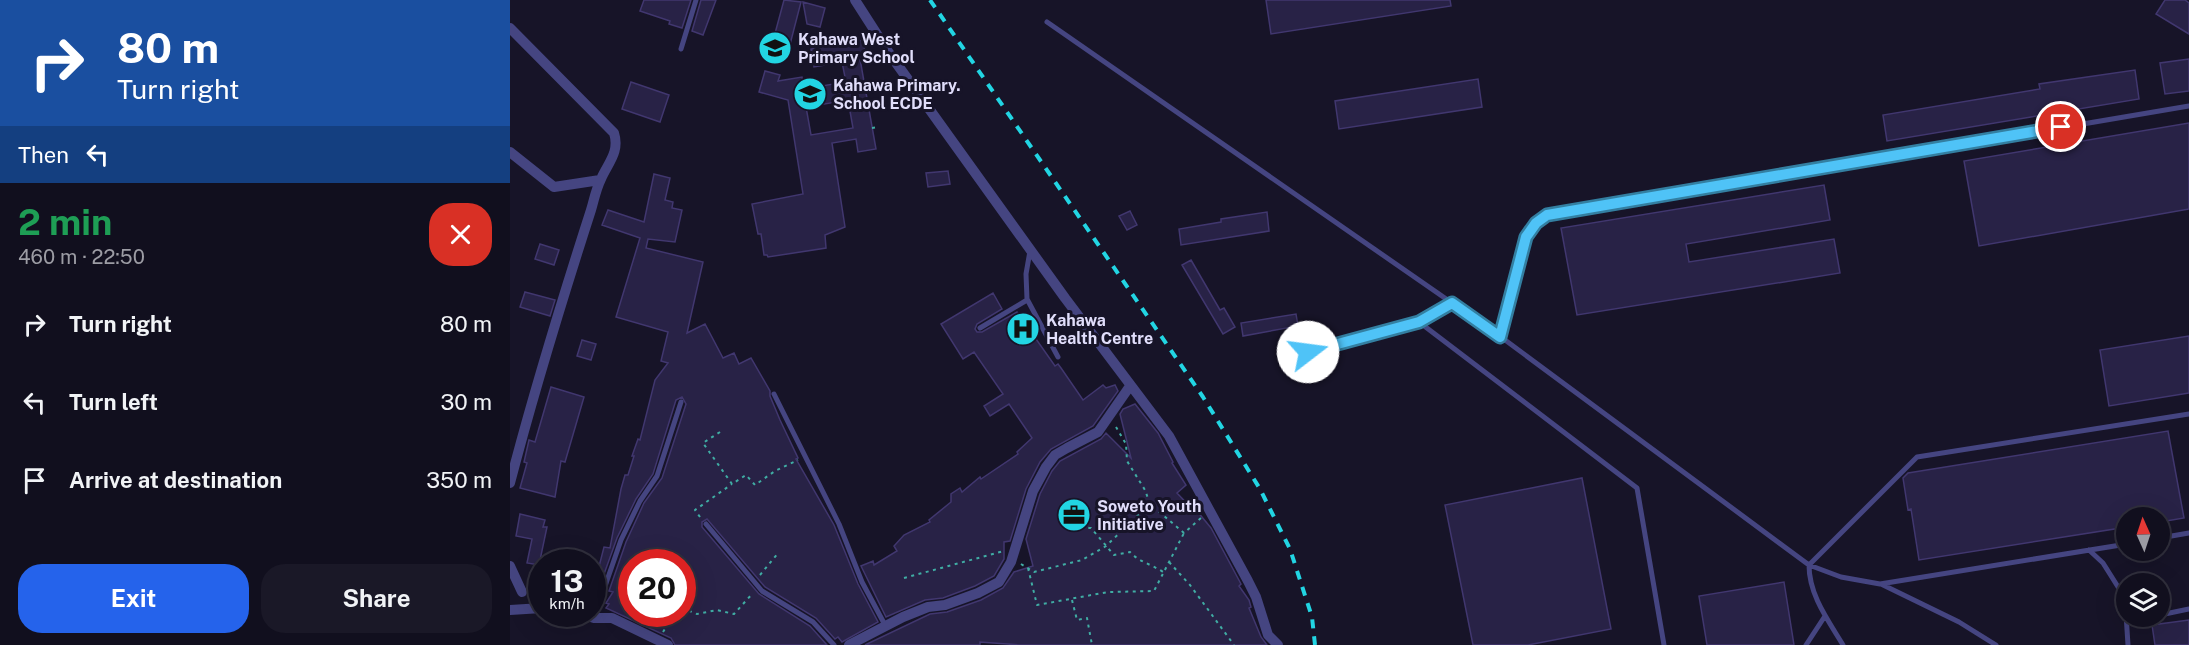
<!DOCTYPE html>
<html lang="en">
<head>
<meta charset="utf-8">
<style>
	:root { --surface:#110f1e; --page:#1a1827; --text:#f1f3f6; --muted:#9c9ca4; --line:#302f3c; --accent:#2563eb }
	body { margin:0; font-family:"Public Sans",sans-serif; background:var(--page); color:var(--text); height:100vh; display:flex; flex-direction:column; font-size:22px; white-space:nowrap }
	* { box-sizing:border-box; margin:0 }
	p { font-size:20px; color:var(--muted) }
	.icon { flex:none; width:33px; height:33px; fill:none; stroke:currentColor; stroke-width:2; stroke-linecap:round; stroke-linejoin:round }
	.map { position:relative; flex:1; overflow:hidden }
	.panel { display:flex; flex-direction:column; background:var(--surface); width:510px }
	.panel>* { flex:none }
	.hud { background:#1a4fa0; color:#fff; overflow:hidden }
	.needle { width:39px; rotate:357deg }
	.fabs { position:absolute; left:1606px; top:507px; display:grid; gap:12px }
	.fabs a { display:grid; place-items:center; width:54px; height:54px; border-radius:50%; background:var(--surface); box-shadow:0 6px 24px #0002,0 0 0 2px var(--line); font-size:30px }
	.speed { position:absolute; left:18px; top:549px; display:flex; gap:12px; font-size:30px; font-weight:700; text-align:center }
	.speed>* { display:grid; place-content:center; width:78px; height:78px; border-radius:50%; background:var(--surface); box-shadow:0 6px 24px #0002,0 0 0 2px var(--line); line-height:1 }
	.speed small { font-size:15px; font-weight:400 }
	.speed .limit { border:9px solid #d22; background:#fff; color:#111 }
	.pin { position:absolute; display:grid; place-items:center; width:51px; height:51px; color:#fff; margin:-26px; border:3px solid #fff; border-radius:50%; box-shadow:0 2px 6px #0007 }
	.me { position:absolute; width:66px; margin:-33px; rotate:75deg; stroke-linejoin:round; filter:drop-shadow(0 0 4px #0008) }
	.turn { display:flex; align-items:center; gap:21px; height:126px; padding:0 18px; font-size:27px }
	.turn .icon { width:78px; height:78px; stroke-width:2.5 }
	.turn b { display:block; font-size:42px; line-height:51px }
	.then { display:flex; align-items:center; height:57px; padding:0 18px; background:#0003; gap:12px; font-size:22px }
	.round { display:grid; place-items:center; flex:none; width:63px; height:63px; border-radius:24px; background:var(--page) }
	.overview { display:flex; align-items:center; justify-content:space-between; height:102px; padding:0 18px }
	h1 { font-size:36px; font-weight:700; line-height:45px; color:#1e9e55 }
	.primary-button { display:flex; gap:12px; margin-top:auto; padding:12px 18px }
	.primary-button a { flex:1; height:69px; border-radius:24px; background:var(--accent); color:#fff; font-size:24px; font-weight:700; line-height:69px; text-align:center }
	.primary-button a+a { background:var(--page); color:var(--text) }
	ul { padding:0; list-style:none }
	li { display:flex; align-items:center; gap:18px; height:78px; padding:0 18px }
	li div { flex:1 }
	li b { display:block; font-size:22px }
	li em { font-style:normal }
	main { display:flex; flex:1; min-height:0 }
	.map>svg:first-child { display:block }
	.building { fill:#282246; stroke:#41376f; stroke-width:1.5; fill-rule:evenodd }
	.lines { fill:none; stroke-linecap:round; stroke-linejoin:round }
	.path { stroke:#40ada4; stroke-width:2; stroke-dasharray:3 4.5; stroke-linecap:butt }
	.service { stroke:#454581; stroke-width:5 }
	.minor { stroke:#454581; stroke-width:10 }
	.rail { stroke:#22d5e3; stroke-width:4; stroke-dasharray:9 8; stroke-linecap:butt }
	.route-casing { stroke:#337fa1; stroke-width:15 }
	.route { stroke:#4fc3f7; stroke-width:10 }
	.labels { text-anchor:middle; dominant-baseline:central; stroke-width:6; stroke-linejoin:round; paint-order:stroke }
	.poi-label { font-size:16px; font-weight:bold; fill:#e1defb; stroke:#171428; text-anchor:start }
</style>
</head>
<body>
<main>
<section class="panel">
<div class="hud">
<div class="turn"><svg class="icon" aria-label="right" viewBox="0 0 24 24"><path d="M7 20v-9h11M14 6l5 5-5 5"/></svg><div><b>80 m</b>Turn right</div></div>
<div class="then">Then<svg class="icon" aria-label="left" viewBox="0 0 24 24"><path d="M17 20v-9H6M10 6l-5 5 5 5"/></svg></div>
</div>
<div class="overview"><div><h1>2 min</h1><p>460 m · 22:50</p></div><a class="round" style="background:#d93025;color:#fff"><svg class="icon" aria-label="close" viewBox="0 0 24 24"><path d="M6 6l12 12M18 6L6 18"/></svg></a></div>
<ul>
<li><svg class="icon" aria-label="right" viewBox="0 0 24 24"><path d="M7 20v-9h11M14 6l5 5-5 5"/></svg><div><b>Turn right</b></div><em>80 m</em></li>
<li><svg class="icon" aria-label="left" viewBox="0 0 24 24"><path d="M17 20v-9H6M10 6l-5 5 5 5"/></svg><div><b>Turn left</b></div><em>30 m</em></li>
<li><svg class="icon" aria-label="arrive" viewBox="0 0 24 24"><path d="M6 21V4h12l-3 4 3 4H6"/></svg><div><b>Arrive at destination</b></div><em>350 m</em></li>
</ul>
<div class="primary-button"><a>Exit</a><a>Share</a></div>
</section>
<div class="map">
<svg width="1679" height="645" viewBox="0 0 1679 645">
	<rect width="100%" height="100%" fill="#171428"/>
	<!-- building -->
	<path class="building" d="M134 0H181L172 28 159 24 160 21 130 11Z
		M191 0H206L193 35 182 31Z
		M274 0 291 2 277 56 260 52Z
		M756 0H940L941 6 761 34Z
		M1655 0H1675L1679 3V34L1646 14Z
		M293 2 315 8 310 27 297 24Z
		M353 40 356 58 350 59 366 149 348 152 346 139 322 143 335 227 315 235 316 248 258 257 257 255H254L251 234H248L242 204 293 194 278 100 249 92 255 71 270 75 268 81 292 77 294 89 336 82 332 62 304 67 301 49ZM338 100 343 128 301 135 296 107Z
		M1679 59V91L1655 94 1650 63Z
		M1625 70 1629 99 1377 141 1373 115 1530 89 1529 84Z
		M968 79 972 107 829 129 825 101Z
		M121 82 159 95 150 122 112 109Z
		M1679 123V209L1469 246 1454 161Z
		M438 171 440 184 418 187 416 173Z
		M144 174 160 178 155 200 163 202 162 208 172 210 165 242 138 239 136 248 193 262 177 333 195 324 213 358 224 353 229 364 241 358 260 391V396L270 420 288 458 286 459 324 525 348 584 368 622 332 642 328 637 325 639 306 618 255 587 197 519 192 522V527L249 594 300 626 317 645H165L161 638 96 608 99 604 96 603 103 592 99 591 116 542 134 503 152 478 176 404 172 397 166 400 143 474 126 499 107 538 89 588 84 586 94 547 100 548 111 489 115 475H118L124 456H122L128 439 130 440 145 380 158 363 151 361 158 332 106 317 130 238 92 225 98 210 134 222ZM122 562H172V614H122V609L111 604 122 585Z
		M1314 185 1320 220 1176 244 1179 262 1324 239 1330 273 1067 315 1051 228Z
		M620 211 627 225 617 230 609 216Z
		M757 212 759 231 671 245 669 229 711 222V219Z
		M30 244 49 250 44 265 25 259Z
		M681 260 710 310 714 308 725 327 713 334 672 265Z
		M15 292 45 300 40 316 10 307Z
		M483 293 492 309 467 324 465 329 467 332H472L507 312 545 366 548 364 551 368 573 400 593 385 596 388 605 385 608 391 583 426 541 449 530 462 516 489 500 541 494 542V559L484 576 465 586 433 598 415 600 376 617 351 566 363 561 364 565 387 551 384 546 394 535 420 522 419 520 441 502V494L450 488 452 492 470 477 471 479 508 454 507 452 522 438 499 404 480 416 474 406 493 394 464 352 453 359 431 324Z
		M786 314 788 326 733 336 731 323Z
		M1679 336V393L1599 406 1590 350Z
		M72 340 86 344 81 360 67 356Z
		M41 387 74 397 55 462 51 461 45 497 10 488 17 463 14 462 19 440 25 442Z
		M625 404 648 433 663 462 662 463 676 485 667 493 685 512 687 511 701 528 731 584 729 586 739 600 741 607 739 608 751 637 757 645H510L470 642V645H355L420 614 437 612 471 600 493 588 504 572 523 566 516 539 530 494 542 471 550 461 591 439 596 433 621 458 610 414 613 409Z
		M1658 431 1674 518 1650 522V518H1617V527L1409 560 1401 509 1398 510 1393 478 1398 473Z
		M1072 478 1101 629 1018 645H963L935 505Z
		M10 514 35 520 33 527H37L29 565 17 563 22 539 6 536Z
		M1274 582 1284 645H1197L1189 596Z
		M1679 620V645H1645L1642 625Z"/>
	<g class="lines">
		<!-- path -->
		<path class="path" d="M362 128 369 127
			M606 427 616 444 617 461 635 490 640 504 674 533 691 518
			M210 432 193 443 222 484 236 475 245 485 265 471 288 460
			M555 510C561 518 570 528 581 528L604 555 620 552C629 562 641 564 653 572
			M190 517 185 510 222 484
			M659 562 680 585 724 645
			M511 564 524 572 572 560 596 546 640 504
			M518 568 527 605 598 592 644 591 674 533
			M250 575 269 552
			M394 578 494 551
			M562 600 567 620 577 618 582 645
			M172 608 187 614 207 610 224 614 243 593
			M153 632 164 614"/>
		<!-- service -->
		<path class="service" d="M537 22 991 337 1299 565 1331 577 1370 584 1617 544
			M171 49 186 0
			M520 251 516 274 517 299 548 357
			M909 322 1127 488 1154 645
			M470 328 517 300
			M991 337 1016 237 1026 223 1037 215 1679 106
			M776 358 909 322 942 304
			M264 394 329 524 352 582 375 625
			M196 524 252 591 303 622 324 645
			M1650 538 1679 533
			M1579 550 1593 563 1615 598 1618 645
			M1371 584 1449 622 1486 645
			M1650 615 1679 609
			M84 618 111 540 130 501 147 476 171 402
			M1296 645 1315 616
			M1333 645C1318 620 1299 595 1299 565L1407 457 1679 414"/>
		<!-- minor -->
		<path class="minor" d="M345 0 379 53 555 298 659 436 738 581 746 597 758 635 768 645
			M0 28 104 133C110 152 98 163 91 179 86 189 84 200 81 210 52 300 24 391 0 483
			M0 152 44 187 90 180
			M0 566 12 592
			M0 610 32 608
			M71 614 84 618H102L158 645
			M339 645 393 617 418 607 435 605 468 593 489 582 501 562 523 491 536 467 545 455 557 448 588 432 620 386"/>
		<!-- rail -->
		<path class="rail" d="M420 0 693 397 750 489 780 549 802 617 805 645"/>
	</g>
	<g class="lines">
		<defs>
			<path id="route" d="M798 352 909 322 942 303 990 337 1016 237 1026 223 1037 215 1551 127"/>
		</defs>
		<!-- route casing -->
		<use href="#route" class="route-casing"/>
		<!-- route -->
		<use href="#route" class="route"/>
	</g>
	<!-- icons -->
	<defs>
		<symbol id="school-disc" viewBox="-11 -11 22 22"><circle r="9.5" fill="#22d5e3" stroke="#171428"/><path d="M0-5L7-2L0 1L-7-2ZM-4 1L0 2.5L4 1V4Q0 6-4 4Z" fill="#111"/></symbol>
		<symbol id="hospital-disc" viewBox="-11 -11 22 22"><circle r="9.5" fill="#22d5e3" stroke="#171428"/><path d="M-5-5h3v3.5h4V-5h3V5h-3V1.5h-4V5h-3Z" fill="#111"/></symbol>
		<symbol id="office-disc" viewBox="-11 -11 22 22"><circle r="9.5" fill="#22d5e3" stroke="#171428"/><path d="M-6-3h4V-5.5h4V-3h4V5H-6ZM-1-4.5V-3h2v-1.5ZM-6 0V1H6V0Z" fill="#111"/></symbol>
	</defs>
	<g fill-rule="evenodd">
		<use href="#school-disc" x="246" y="29" width="38" height="38"/>
		<use href="#school-disc" x="281" y="75" width="38" height="38"/>
		<use href="#hospital-disc" x="494" y="310" width="38" height="38"/>
		<use href="#office-disc" x="545" y="496" width="38" height="38"/>
	</g>
	<g class="labels">
		<!-- poi labels -->
		<g class="poi-label">
			<text x="288" y="39">Kahawa West<tspan x="288" dy="18">Primary School</tspan></text>
			<text x="323" y="85">Kahawa Primary.<tspan x="323" dy="18">School ECDE</tspan></text>
			<text x="536" y="320">Kahawa<tspan x="536" dy="18">Health Centre</tspan></text>
			<text x="587" y="506">Soweto Youth<tspan x="587" dy="18">Initiative</tspan></text>
		</g>
	</g>
</svg>
<div class="fabs">
<a><svg class="needle" viewBox="-14 -14 28 28"><path d="M0-13l5 13h-10z" fill="#e53935"/><path d="M0 13l5-13h-10z" fill="#9c9ca4"/></svg></a>
<a><svg class="icon" aria-label="layers" viewBox="0 0 24 24"><path d="M12 4l9 5-9 5-9-5zM3 14l9 5 9-5"/></svg></a>
</div>
<div class="speed"><div>13<small>km/h</small></div><div class="limit">20</div></div>
<div class="pin" style="left:1551px;top:127px;background:#d93025"><svg class="icon" aria-label="arrive" viewBox="0 0 24 24"><path d="M6 21V4h12l-3 4 3 4H6"/></svg></div>
<svg class="me" style="left:798px;top:352px" viewBox="-20 -20 40 40"><circle r="19" fill="#fff"/><path d="M0-13L10 11 0 6-10 11z" fill="#4fc3f7"/></svg>
</div>
</main>
</body>
</html>
